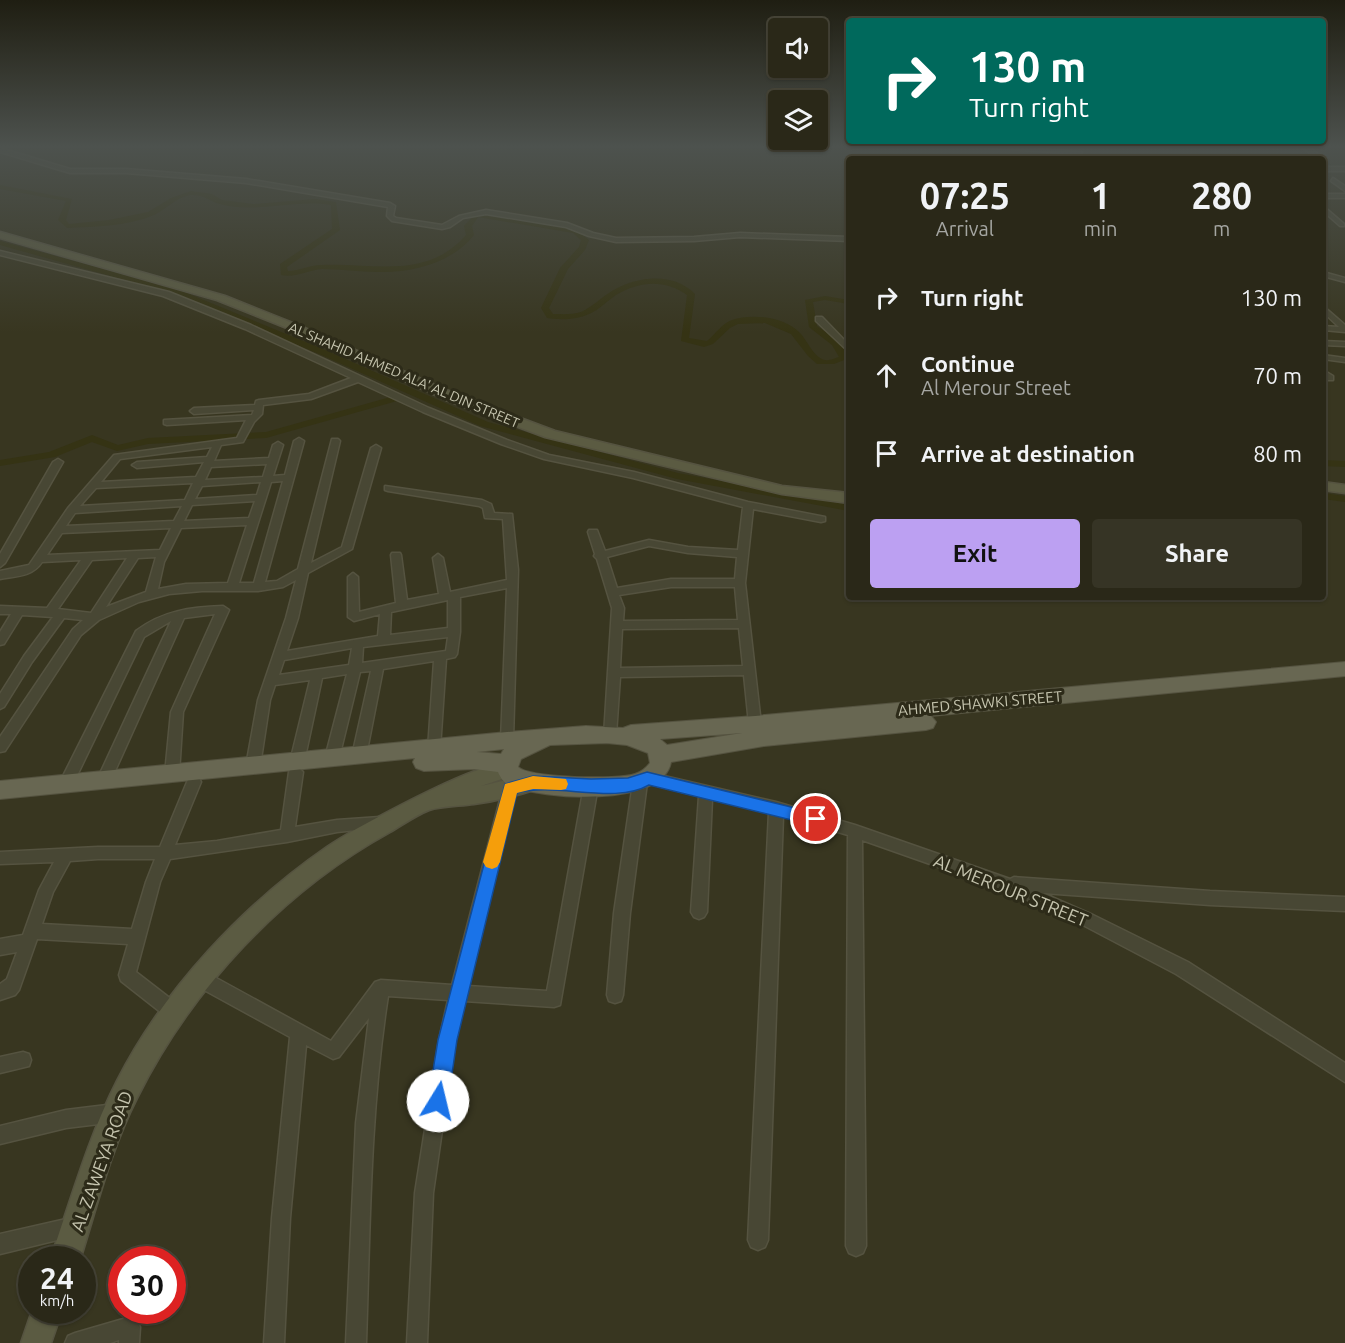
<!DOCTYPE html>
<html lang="en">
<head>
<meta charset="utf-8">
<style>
	:root { --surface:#2a2818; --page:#363425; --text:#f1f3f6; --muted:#a5a6a2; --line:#464437; --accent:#bca0f2 }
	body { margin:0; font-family:Ubuntu,sans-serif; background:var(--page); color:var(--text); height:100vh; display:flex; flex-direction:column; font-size:22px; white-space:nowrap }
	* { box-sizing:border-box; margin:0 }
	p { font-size:20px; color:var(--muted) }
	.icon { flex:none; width:33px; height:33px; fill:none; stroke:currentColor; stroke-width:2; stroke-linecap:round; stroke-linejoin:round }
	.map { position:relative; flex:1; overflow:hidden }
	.side { position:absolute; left:846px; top:156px; width:480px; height:444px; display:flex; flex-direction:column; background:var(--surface); border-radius:6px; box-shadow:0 2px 4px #0004,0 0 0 2px var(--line) }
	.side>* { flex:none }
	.hud { position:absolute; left:846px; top:18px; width:480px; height:126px; border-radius:6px; box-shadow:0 2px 4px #0004,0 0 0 2px var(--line); background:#00695c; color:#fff; overflow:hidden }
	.controls { position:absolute; left:768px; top:18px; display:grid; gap:12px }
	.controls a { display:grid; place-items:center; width:60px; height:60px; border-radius:6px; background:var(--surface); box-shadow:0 2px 4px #0004,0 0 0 2px var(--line); font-size:30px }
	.speed { position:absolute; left:18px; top:1246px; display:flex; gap:12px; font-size:30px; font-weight:700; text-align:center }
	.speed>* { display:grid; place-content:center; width:78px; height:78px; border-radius:50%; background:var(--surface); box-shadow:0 2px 4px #0004,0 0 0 2px var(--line); line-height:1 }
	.speed small { font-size:15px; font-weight:400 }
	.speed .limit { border:9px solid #d22; background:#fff; color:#111 }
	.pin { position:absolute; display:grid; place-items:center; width:51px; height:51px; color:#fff; margin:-26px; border:3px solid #fff; border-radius:50%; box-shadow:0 2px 6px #0007 }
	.me { position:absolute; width:66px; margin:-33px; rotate:9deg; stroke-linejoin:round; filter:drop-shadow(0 0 4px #0008) }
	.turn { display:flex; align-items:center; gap:21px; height:126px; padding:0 24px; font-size:27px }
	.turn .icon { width:78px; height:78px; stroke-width:2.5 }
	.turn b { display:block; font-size:42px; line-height:51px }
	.eta { display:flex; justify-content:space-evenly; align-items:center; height:102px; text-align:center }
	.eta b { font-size:36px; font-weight:700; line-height:42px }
	.cta { display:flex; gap:12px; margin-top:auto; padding:12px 24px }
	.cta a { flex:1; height:69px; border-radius:6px; background:var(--accent); color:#111; font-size:24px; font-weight:700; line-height:69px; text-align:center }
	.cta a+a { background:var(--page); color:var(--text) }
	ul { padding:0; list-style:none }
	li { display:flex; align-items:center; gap:18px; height:78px; padding:0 24px }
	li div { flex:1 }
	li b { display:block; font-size:22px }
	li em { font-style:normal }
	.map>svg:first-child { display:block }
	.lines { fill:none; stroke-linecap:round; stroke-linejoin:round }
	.canal { fill:#353314; fill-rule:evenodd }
	.street-casing { stroke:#555340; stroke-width:3 }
	.secondary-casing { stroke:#555340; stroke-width:3 }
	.primary-casing { stroke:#555340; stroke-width:2 }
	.street { fill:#484734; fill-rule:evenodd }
	.secondary { fill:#5b5b42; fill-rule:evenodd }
	.primary { fill:#686752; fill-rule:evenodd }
	.route { fill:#1a73e8; stroke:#114b97; stroke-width:1.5 }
	.slow { fill:#f59e0b }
	.labels { text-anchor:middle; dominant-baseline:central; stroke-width:6; stroke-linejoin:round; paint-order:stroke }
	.far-street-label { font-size:14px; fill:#c5c4ae; stroke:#2d2b19 }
	.street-label { font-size:15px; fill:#c5c4ae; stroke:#2d2b19 }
	.near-street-label { font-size:18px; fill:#c5c4ae; stroke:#2d2b19 }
</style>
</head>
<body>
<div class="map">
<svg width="1345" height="1343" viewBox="0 0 1345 1343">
	<rect width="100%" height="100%" fill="#383620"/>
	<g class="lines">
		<!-- canal -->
		<path class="canal" d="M1024 146 1076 149 1079 151 1076 153 1022 149Z
			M0 185 72 199 66 220 69 224 109 220 148 212 171 198 191 191 212 194 222 200 253 204 315 199 336 202 340 230 287 267 288 271C300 271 309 265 321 265 372 262 426 281 466 235L464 226 476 213 575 229 589 240 585 250 568 269 549 308 553 314C562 314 572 315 581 312 592 307 602 297 612 291 638 276 673 272 695 294L689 338 707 341C716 334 721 324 732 320 752 313 785 317 800 333 807 340 814 358 825 360 830 361 835 358 839 357L832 345 809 327 805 300 825 296 849 300V304L825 300 813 302 817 326 839 341 849 358 834 364H817L808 356 791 334 765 323 738 324 730 328 713 344 704 347 681 341 687 295C665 279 639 281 616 295 607 301 599 310 589 314 576 320 560 320 547 318L541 308 560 268 579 247 581 240 573 233 478 217 472 226 474 235C452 263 412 273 378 272 359 272 341 269 322 269 308 270 296 278 281 275L280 264 332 229 331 205C294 199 257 214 220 204 209 201 204 194 190 195 175 198 167 209 154 215 128 226 95 227 67 228L58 220 66 201 0 189Z
			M0 241 177 289 325 350 488 422 678 473 849 505V511L677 479 480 426 319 354 171 293 0 245Z
			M394 396 399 399 397 401 266 438 148 444 117 451 92 442 55 457 0 466V460L49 452 92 435 118 445 148 438 266 432Z
			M1323 460 1345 461V467L1323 466Z
			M1323 493 1345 496V502L1323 499Z"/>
		<defs>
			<path id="street" d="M950 145H983L1082 152 1079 154Z
				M1299 145H1306L1325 159H1318Z
				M0 148 70 169H126L246 179 390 203 395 206 393 216 396 218 442 225 459 216 486 210 567 223 593 233 616 238 694 237 740 233 849 237V241L740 237 694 241 616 242 589 236 566 227 486 214 463 218 450 227 442 229 392 221 387 216 388 207 246 183 126 173H70L0 152Z
				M1323 167H1345V171H1323Z
				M1333 178 1345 186V191L1331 181Z
				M1323 194H1345V198H1323Z
				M1323 206 1344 224V226H1340L1323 211Z
				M0 251 169 292 251 325 429 408 507 440 549 455 634 472 748 502 825 517V521L821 522 753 509 745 583 761 724 759 728H751L749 724 744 675 620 677 616 735 615 739 610 740 605 739 604 735 612 608 597 559 594 556 595 554 588 532 589 530H597L605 551 649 540 688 547 738 550 743 507 633 478 544 459 501 444 423 412 358 382 311 399 263 405 262 414 254 422 243 442 221 445 214 461 269 458 273 445 278 442 283 445 273 476 285 475 294 441 299 438 304 441 265 582 277 581 298 569 332 439H338L340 441 311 563 342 547 371 448 376 445 381 448 352 549 308 573 298 618 287 651 378 636 380 614 354 621 348 617V577L353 573 358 577 359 612 396 603 391 555 392 553H400L401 555 407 600 439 594 433 558 438 554 443 558 450 592 507 580 503 519 485 518 483 508 479 506 388 491 385 490V486L482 500 491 504 494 513 512 514 518 570 513 740 512 744 507 745 502 744 501 740 507 588 460 597V632L457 654 455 657 446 659 440 749 439 753 434 754 429 753 428 749 434 661 383 669 366 756 364 760 359 761 354 760 352 756 371 671 360 672 339 758 337 762 332 763 327 762 325 758 347 674 322 678 304 762 302 766 298 767 303 772 295 827 337 820 380 817 385 819 387 823 385 827 337 832 287 842 170 859 160 882 136 972 180 1006 182 1012 180 1018 174 1020 168 1018 121 981 119 975 128 944 37 939 19 990 15 995 0 1000V984L7 979 17 952 0 955V939L23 935 39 890 54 862 0 864V852L98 847H160L187 782 189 778 194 776 199 778 201 782 175 845 217 841 281 830 289 772 291 768 295 767 290 762 310 680 275 685 270 700 260 766 258 770 253 771 248 770 246 766 258 700 286 618 296 580 283 587 258 591H202L169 594 139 602 99 620 81 635 5 751 0 752V737L73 629 83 620 64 618 32 662 4 707 0 709V694L24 656 53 617 22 615 4 644 0 645V632L11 614H0V606L47 608 81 560 42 562C32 577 16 576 0 579V571L29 565 68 508 114 455 237 438 246 420 167 425 164 424V420L252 415 254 410 194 414 190 411 194 408 255 405 256 401 259 400 309 394 351 378 245 329 163 296 0 255ZM212 447 207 457 137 462 132 465 137 468 204 462 196 477 101 482 120 459ZM267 464 263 477 205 480 211 467ZM283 481 254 583H239L271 482ZM261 482 257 495 195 499 202 486ZM193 483 185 500 80 506 96 488ZM255 501 249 518 184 521 192 505ZM182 506 174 521 66 526 75 513ZM247 525 228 583 186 584 158 589 164 562 181 528ZM171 528 160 550 47 555 62 533ZM649 546 688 553 737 557 735 579H671L617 588 607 557ZM156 557 146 592 106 607 138 558ZM127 558 91 613 58 609 92 560ZM671 587H735L738 620 623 621 624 608 619 595ZM448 600V628L390 635 391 612ZM739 628 743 666 620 668 622 629ZM448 637 446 651 362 663 363 647ZM352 648 349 665 279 675 284 660ZM98 859H155L146 882 132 929 42 924 53 892 70 861Z
				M1323 272 1345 278V282L1323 276Z
				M1323 306 1345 325V332L1323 330V326L1339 327 1323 312Z
				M816 317H822L849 345V352L816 321Z
				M1323 341 1345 342V346L1323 345Z
				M1323 355 1345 358V362L1323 359Z
				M1323 370 1333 376V380H1327L1323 376Z
				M58 459 63 462 5 563 0 567V554L53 462Z
				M223 606 229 610 183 712 179 774 177 778 172 780 167 778 165 774 171 712 215 614 184 618 111 780 109 784 104 786 99 784 97 780 171 621 144 637 71 788 66 790 61 788 59 784 136 631C162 611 191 607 223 606Z
				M647 772 776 802 855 825 1010 879 1014 877 1210 891 1345 897V911L1210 905 1043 893 1091 914 1188 962 1345 1063V1082L1176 974 1081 924 1001 889 862 840 866 1246 863 1253 856 1256 849 1253 846 1246 848 835 783 816 768 1240 765 1247 758 1250 751 1247 748 1240 769 812 712 799 707 912 704 917 699 919 694 917 691 912 699 796 647 783 630 913 623 995 621 1001 615 1003 609 1001 607 995 614 913 633 783 635 779Z
				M591 780 596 782 598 786 560 1005 554 1007 464 1001 455 1040 433 1193 427 1343H407L415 1193 439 1040 448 1000 388 996C370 1111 370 1227 366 1343H346L356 1123 369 1018 339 1057 333 1059 306 1045 290 1218 284 1343H264L272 1218 290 1037 195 985 193 979 195 973 201 971 207 973 331 1041 375 982 381 980 452 985 503 788 505 784 510 782 515 784 517 788 468 986 547 991 584 786 586 782Z
				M23 1052 29 1054 31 1060 29 1066 0 1073V1057Z
				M115 1104 121 1107 124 1113 121 1119 115 1122 66 1128 0 1144V1126L66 1110Z
				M75 1217 82 1220 85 1227 82 1234 0 1254V1234Z
				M130 1317 137 1320 140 1327 139 1343H119V1340L110 1343H65L68 1336 75 1333Z"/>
			<path id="secondary" d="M0 232 225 296 305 328 456 394 555 431 782 486 849 493V503L782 494 545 437 446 400 297 332 217 300 0 238Z
				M1323 482 1345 485V493L1323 490Z
				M507 761 514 763 517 769 514 775 481 786 533 774 540 776 543 782 540 788C519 795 496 801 474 804 460 806 442 806 429 810 416 815 402 825 390 832 283 891 191 989 137 1098 111 1149 97 1206 80 1260H50C71 1200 88 1138 117 1081 163 990 243 905 327 847 352 830 380 816 407 802 439 786 471 770 507 761Z
				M32 1311H62L51 1343H21Z"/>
			<path id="primary" d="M1345 662V676L931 716 936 722 933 728 926 730 764 746 671 762C663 808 541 800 509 785 504 783 500 777 498 772L474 769 424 771 416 768 413 762 415 758 0 799V781L507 732 586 726 623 728 631 725 755 716ZM742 733 667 745 660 739ZM607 743 627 745 648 753 650 763C646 768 641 772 635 774 619 780 529 778 518 767L521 759 550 745ZM504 749 501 754 477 752Z"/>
		</defs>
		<!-- street casing -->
		<use href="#street" class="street-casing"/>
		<!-- secondary casing -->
		<use href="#secondary" class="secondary-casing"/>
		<!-- primary casing -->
		<use href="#primary" class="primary-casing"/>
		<!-- street -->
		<use href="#street" class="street"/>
		<!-- secondary -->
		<use href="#secondary" class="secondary"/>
		<!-- primary -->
		<use href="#primary" class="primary"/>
	</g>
	<!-- sky -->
	<linearGradient id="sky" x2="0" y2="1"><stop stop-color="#1f1e12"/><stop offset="0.44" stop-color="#4d524e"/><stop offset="1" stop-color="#4d524e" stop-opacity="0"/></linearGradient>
	<rect width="1345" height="333" fill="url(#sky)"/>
	<!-- route -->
	<path class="route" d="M647 772 816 813 821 815 824 819 821 824 816 826 649 785C615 805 555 782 517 793L457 1040 448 1101 445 1108 438 1111 431 1108 428 1101 438 1040 505 784 533 776 591 779 628 778Z"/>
	<!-- slow -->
	<path class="slow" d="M533 776 566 779 568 784 566 789 561 790 533 789 517 793 500 862 497 867 492 869 486 867 483 862 505 784Z"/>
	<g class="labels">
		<!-- far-street labels -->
		<g class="far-street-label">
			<text transform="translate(404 375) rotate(23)">AL SHAHID AHMED ALA' AL DIN STREET</text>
		</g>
		<!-- street labels -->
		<g class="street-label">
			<text transform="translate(980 703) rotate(-5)">AHMED SHAWKI STREET</text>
		</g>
		<!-- near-street labels -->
		<g class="near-street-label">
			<text transform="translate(1011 890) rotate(22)">AL MEROUR STREET</text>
			<text transform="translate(101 1161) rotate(-70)">AL ZAWEYA ROAD</text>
		</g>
	</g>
</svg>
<div class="controls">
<a><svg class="icon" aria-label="sound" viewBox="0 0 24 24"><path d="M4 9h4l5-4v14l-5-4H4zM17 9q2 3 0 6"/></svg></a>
<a><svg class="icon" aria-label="layers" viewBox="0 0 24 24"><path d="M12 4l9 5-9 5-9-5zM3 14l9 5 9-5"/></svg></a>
</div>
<div class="speed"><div>24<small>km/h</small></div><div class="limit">30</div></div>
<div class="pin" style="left:816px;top:819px;background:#d93025"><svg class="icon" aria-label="arrive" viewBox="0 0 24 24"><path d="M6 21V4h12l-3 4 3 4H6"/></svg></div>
<svg class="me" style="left:438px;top:1101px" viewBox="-20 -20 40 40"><circle r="19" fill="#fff"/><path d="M0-13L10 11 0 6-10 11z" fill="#1a73e8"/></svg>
<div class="hud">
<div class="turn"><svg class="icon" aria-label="right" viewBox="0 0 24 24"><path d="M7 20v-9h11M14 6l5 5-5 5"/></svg><div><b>130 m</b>Turn right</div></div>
</div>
<section class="side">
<div class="eta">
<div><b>07:25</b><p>Arrival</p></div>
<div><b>1</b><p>min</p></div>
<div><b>280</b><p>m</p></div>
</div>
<ul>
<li><svg class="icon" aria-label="right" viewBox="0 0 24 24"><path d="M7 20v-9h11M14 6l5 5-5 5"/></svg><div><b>Turn right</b></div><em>130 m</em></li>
<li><svg class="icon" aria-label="ahead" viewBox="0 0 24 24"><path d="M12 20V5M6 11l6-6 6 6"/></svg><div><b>Continue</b><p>Al Merour Street</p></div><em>70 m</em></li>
<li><svg class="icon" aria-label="arrive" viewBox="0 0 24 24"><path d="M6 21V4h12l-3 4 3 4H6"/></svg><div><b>Arrive at destination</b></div><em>80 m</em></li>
</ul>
<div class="cta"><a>Exit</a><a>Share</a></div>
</section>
</div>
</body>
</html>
